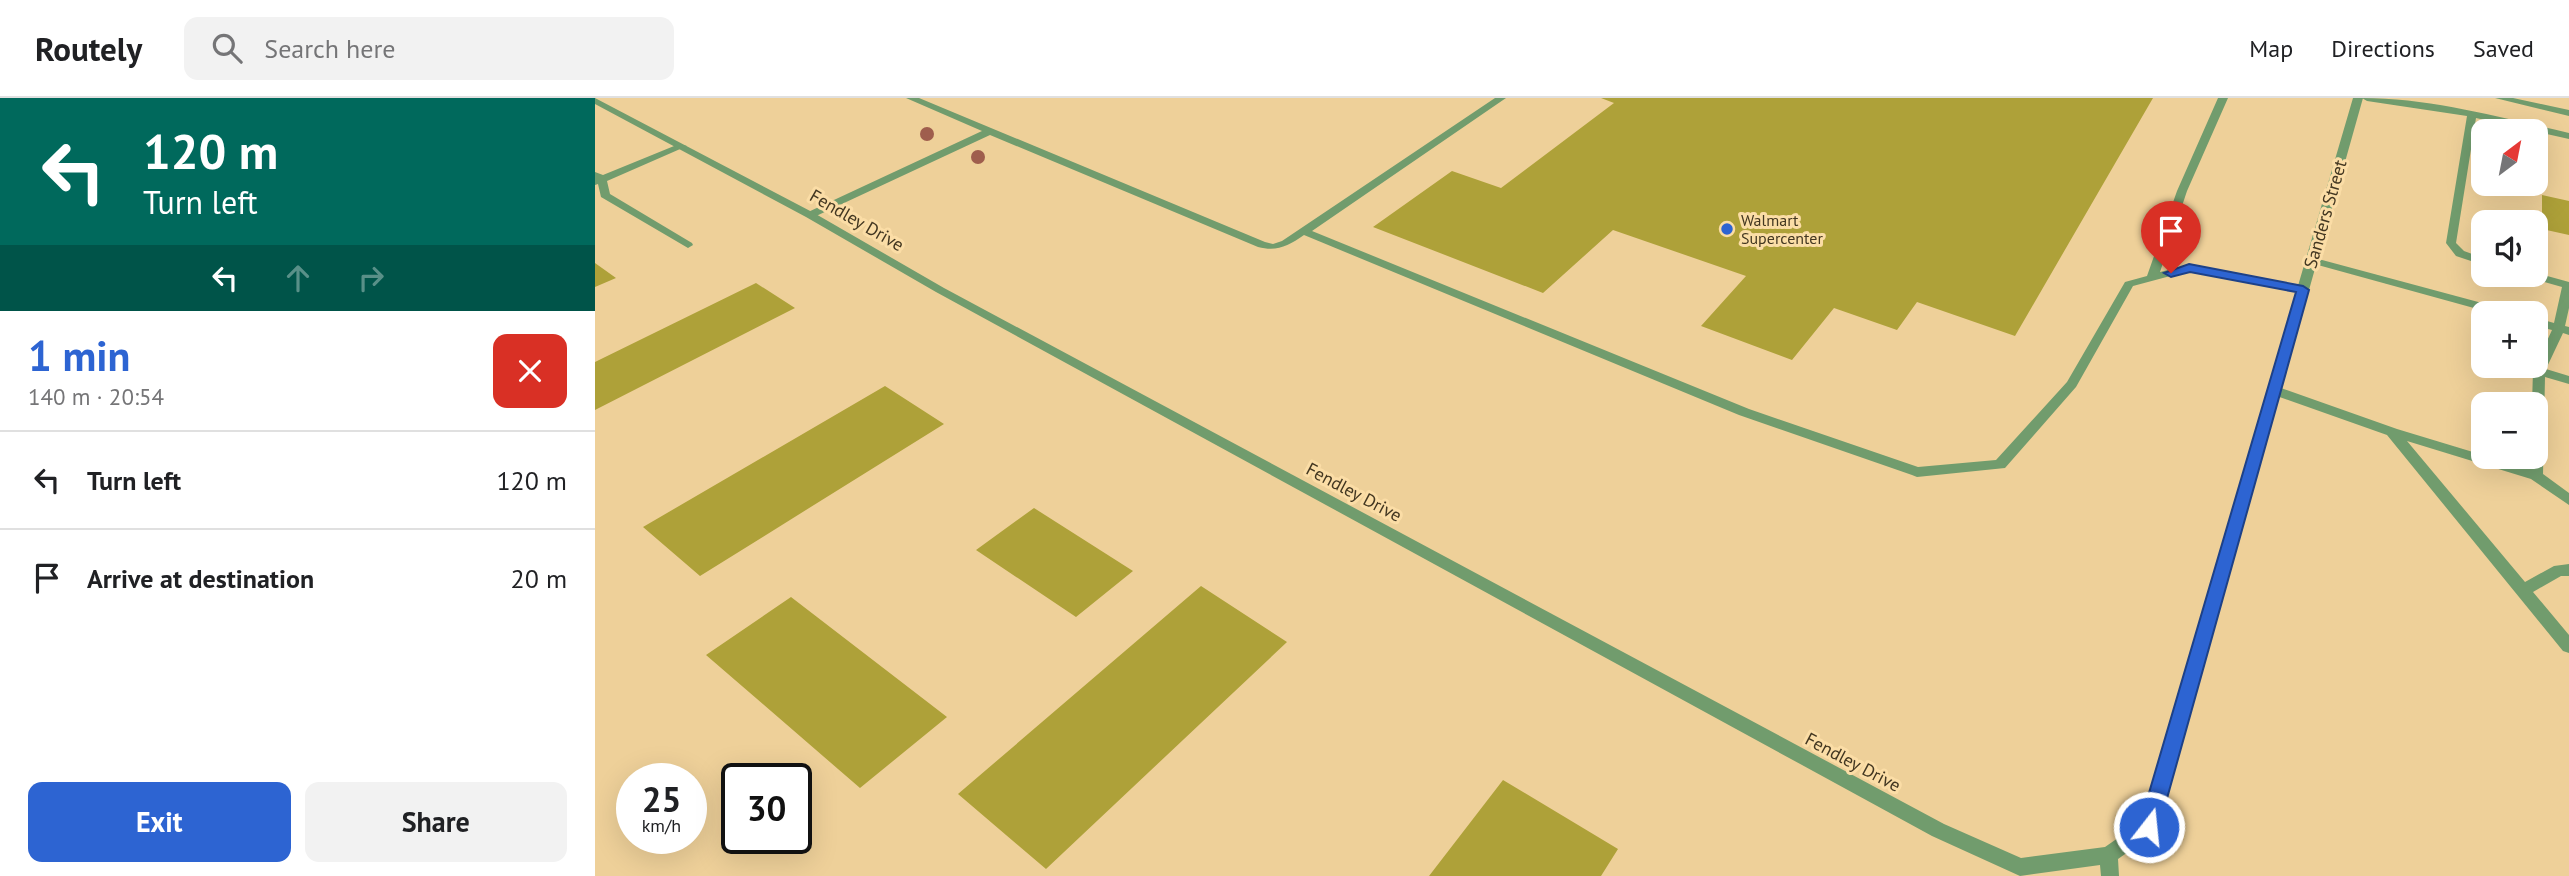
<!DOCTYPE html>
<html lang="en">
<head>
<meta charset="utf-8">
<style>
	:root { --surface:#fff; --page:#f2f2f2; --text:#202124; --muted:#757577; --line:#e0e0e0; --accent:#2d64d2 }
	body { margin:0; font-family:"PT Sans",sans-serif; background:var(--page); color:var(--text); height:100vh; display:flex; flex-direction:column; font-size:26px; white-space:nowrap }
	* { box-sizing:border-box; margin:0 }
	p { font-size:23px; color:var(--muted) }
	.icon { flex:none; width:38px; height:38px; fill:none; stroke:currentColor; stroke-width:2; stroke-linecap:round; stroke-linejoin:round }
	.map { position:relative; flex:1; overflow:hidden }
	.details { display:flex; flex-direction:column; background:var(--surface); width:595px }
	.details>* { flex:none }
	.top-card { background:#00695c; color:#fff; overflow:hidden }
	.needle { width:46px; rotate:32deg }
	.controls { position:absolute; left:1876px; top:21px; display:grid; gap:14px }
	.controls a { display:grid; place-items:center; width:77px; height:77px; border-radius:14px; background:var(--surface); box-shadow:0 7px 28px #0002; font-size:35px }
	.speed { position:absolute; left:21px; top:665px; display:flex; gap:14px; font-size:35px; font-weight:700; text-align:center }
	.speed>* { display:grid; place-content:center; width:91px; height:91px; border-radius:50%; background:var(--surface); box-shadow:0 7px 28px #0002; line-height:1 }
	.speed small { font-size:18px; font-weight:400 }
	.speed .limit { border:4px solid #111; border-radius:10px; background:#fff; color:#111 }
	.pin { position:absolute; display:grid; place-items:center; width:60px; height:60px; color:#fff; margin:-72px -30px; border-radius:50% 50% 50% 0; rotate:-45deg; box-shadow:0 0 7px #0007 }
	.pin .icon { rotate:45deg }
	.me { position:absolute; width:77px; margin:-38px; rotate:16deg; stroke-linejoin:round; filter:drop-shadow(0 0 5px #0008) }
	.turn { display:flex; align-items:center; gap:24px; height:147px; padding:0 28px; font-size:32px }
	.turn .icon { width:91px; height:91px; stroke-width:2.5 }
	.turn b { display:block; font-size:49px; line-height:60px }
	.lanes { display:flex; align-items:center; height:66px; padding:0 28px; background:#0003; justify-content:center; gap:35px; direction:ltr }
	.lanes .off { opacity:.35 }
	.round { display:grid; place-items:center; flex:none; width:74px; height:74px; border-radius:14px; background:var(--page) }
	.overview { display:flex; align-items:center; justify-content:space-between; height:119px; padding:0 28px }
	h1 { font-size:42px; font-weight:800; line-height:52px; color:var(--accent) }
	.action { display:flex; gap:14px; margin-top:auto; padding:14px 28px }
	.action a { flex:1; height:80px; border-radius:14px; background:var(--accent); color:#fff; font-size:28px; font-weight:800; line-height:80px; text-align:center }
	.action a+a { background:var(--page); color:var(--text) }
	ul { padding:0; list-style:none }
	li { display:flex; align-items:center; gap:21px; height:98px; padding:0 28px; border-top:2px solid var(--line) }
	li div { flex:1 }
	li b { display:block; font-size:26px }
	li em { font-style:normal }
	header { display:flex; align-items:center; gap:42px; box-sizing:border-box; height:98px; padding:0 35px; background:var(--surface); border-bottom:2px solid var(--line) }
	header strong { font-size:33px }
	nav { display:flex; gap:38px; margin-inline-start:auto; font-size:24px }
	.search { width:490px; height:63px; background:var(--page); display:flex; align-items:center; gap:18px; box-sizing:border-box; padding:0 24px; border-radius:14px; color:var(--muted); font-size:26px }
	main { display:flex; flex:1; min-height:0 }
	.map>svg:first-child { display:block }
	.building { fill:#aea139 }
	.lines { fill:none; stroke-linecap:round; stroke-linejoin:round }
	.lane { fill:#719c6d; fill-rule:evenodd }
	.street { fill:#719c6d; fill-rule:evenodd }
	.tree { fill:#9f5e4d }
	.route { fill:#2d64d2; stroke:#1d4188; stroke-width:2 }
	.poi-dot { fill:#2d64d2; stroke:#fbdda6; stroke-width:2.5 }
	.labels { text-anchor:middle; dominant-baseline:central; stroke-width:6; stroke-linejoin:round; paint-order:stroke }
	.far-poi-label { font-size:16px; fill:#433721; stroke:#fbdda6; text-anchor:start }
	.street-label { font-size:18px; fill:#433721; stroke:#fbdda6 }
</style>
</head>
<body>
<header>
<strong>Routely</strong>
<div class="search"><svg class="icon" aria-label="search" viewBox="0 0 24 24"><circle cx="10" cy="10" r="6"/><path d="M15 15l6 6"/></svg>Search here</div>
<nav><a>Map</a><a>Directions</a><a>Saved</a></nav>
</header>
<main>
<section class="details">
<div class="top-card">
<div class="turn"><svg class="icon" aria-label="left" viewBox="0 0 24 24"><path d="M17 20v-9H6M10 6l-5 5 5 5"/></svg><div><b>120 m</b>Turn left</div></div>
<div class="lanes"><svg class="icon" aria-label="left" viewBox="0 0 24 24"><path d="M17 20v-9H6M10 6l-5 5 5 5"/></svg><svg class="icon off" aria-label="ahead" viewBox="0 0 24 24"><path d="M12 20V5M6 11l6-6 6 6"/></svg><svg class="icon off" aria-label="right" viewBox="0 0 24 24"><path d="M7 20v-9h11M14 6l5 5-5 5"/></svg></div>
</div>
<div class="overview"><div><h1>1 min</h1><p>140 m · 20:54</p></div><a class="round" style="background:#d93025;color:#fff"><svg class="icon" aria-label="close" viewBox="0 0 24 24"><path d="M6 6l12 12M18 6L6 18"/></svg></a></div>
<ul>
<li><svg class="icon" aria-label="left" viewBox="0 0 24 24"><path d="M17 20v-9H6M10 6l-5 5 5 5"/></svg><div><b>Turn left</b></div><em>120 m</em></li>
<li><svg class="icon" aria-label="arrive" viewBox="0 0 24 24"><path d="M6 21V4h12l-3 4 3 4H6"/></svg><div><b>Arrive at destination</b></div><em>20 m</em></li>
</ul>
<div class="action"><a>Exit</a><a>Share</a></div>
</section>
<div class="map">
<svg width="1974" height="778" viewBox="0 0 1974 778">
	<rect width="100%" height="100%" fill="#eed099"/>
	<!-- building -->
	<path class="building" d="M1006 0H1558L1420 238 1322 204 1302 232 1239 210 1197 262 1106 228 1151 178 1018 132 948 195 778 129 857 73 906 90 1019 5Z
		M1947 97 1974 103V137L1947 131Z
		M0 165 21 180 0 189Z
		M161 185 200 210 0 312V264Z
		M290 288 349 326 105 478 48 429Z
		M439 410 538 473 481 519 381 452Z
		M606 488 692 544 451 771 363 696Z
		M196 499 352 619 265 690 111 557Z
		M908 682 1023 751 1006 778H834Z"/>
	<g class="lines">
		<!-- lane -->
		<path class="lane" d="M311 0H324L670 144 678 146 687 143 900 0H911L717 133 1154 311 1323 369 1401 362 1472 284 1530 184 1552 178 1582 93 1623 0H1633L1592 93 1565 174 1594 167 1708 189 1714 192 1708 195 1594 173 1538 188 1481 289 1410 370 1322 379 1317 377 1144 317 709 137C693 148 682 154 663 149L395 37 219 119H211V115L387 33Z
			M1767 0C1838 0 1906 20 1974 35V41L1881 20 1861 145 1869 153 1888 160V167L1861 158 1851 145 1872 18 1772 3Z
			M1900 0H1918L1974 12V18Z
			M84 46 92 48 12 83 15 96 97 145 98 147 93 150 6 99 3 86 0 87V74L8 77Z
			M1716 159 1913 212 1915 215H1897L1712 164 1710 162Z
			M1941 175 1974 184V210L1970 228 1974 229V237L1968 235 1951 271 1974 278V286L1950 279 1948 376 1974 395V407L1936 381 1812 343 1930 484 1959 468 1974 466V478H1966L1938 494 1974 537V555L1968 553 1792 337 1673 295 1672 292 1673 289H1683L1802 331 1934 371 1935 359H1941V306H1937L1938 273 1957 232 1941 228V220L1959 225 1967 189 1932 179 1930 177H1941Z"/>
		<!-- street -->
		<path class="street" d="M0 0 219 115 349 190 1349 726 1426 760 1510 749 1546 724 1758 0H1768L1563 729 1560 735 1523 761 1524 778H1506L1505 767 1425 778 1337 738 341 194 211 119 0 6Z"/>
	</g>
	<!-- trees -->
	<g class="tree">
		<circle cx="332" cy="36" r="7"/>
		<circle cx="383" cy="59" r="7"/>
	</g>
	<!-- route -->
	<path class="route" d="M1594 166 1708 188 1714 192 1564 729 1561 736 1554 739 1547 736 1544 729 1701 194 1595 174 1576 179 1569 175Z"/>
	<!-- markers -->
	<circle class="poi-dot" cx="1132" cy="131" r="7"/>
	<g class="labels">
		<!-- far-poi labels -->
		<g class="far-poi-label">
			<text x="1146" y="122">Walmart<tspan x="1146" dy="18">Supercenter</tspan></text>
		</g>
		<!-- street labels -->
		<g class="street-label">
			<text transform="translate(1730 116) rotate(-74)">Sanders Street</text>
			<text transform="translate(262 122) rotate(30)">Fendley Drive</text>
			<text transform="translate(759 394) rotate(28)">Fendley Drive</text>
			<text transform="translate(1258 664) rotate(28)">Fendley Drive</text>
		</g>
	</g>
</svg>
<div class="controls">
<a><svg class="needle" viewBox="-14 -14 28 28"><path d="M0-13l5 13h-10z" fill="#e53935"/><path d="M0 13l5-13h-10z" fill="#757577"/></svg></a>
<a><svg class="icon" aria-label="sound" viewBox="0 0 24 24"><path d="M4 9h4l5-4v14l-5-4H4zM17 9q2 3 0 6"/></svg></a>
<a>+</a>
<a>−</a>
</div>
<div class="speed"><div>25<small>km/h</small></div><div class="limit">30</div></div>
<div class="pin" style="left:1576px;top:175px;background:#d93025"><svg class="icon" aria-label="arrive" viewBox="0 0 24 24"><path d="M6 21V4h12l-3 4 3 4H6"/></svg></div>
<svg class="me" style="left:1554px;top:729px" viewBox="-20 -20 40 40"><circle r="17" fill="#2d64d2" stroke="#fff" stroke-width="3"/><path d="M0-11L8 9 0 5-8 9z" fill="#fff"/></svg>
</div>
</main>
</body>
</html>
